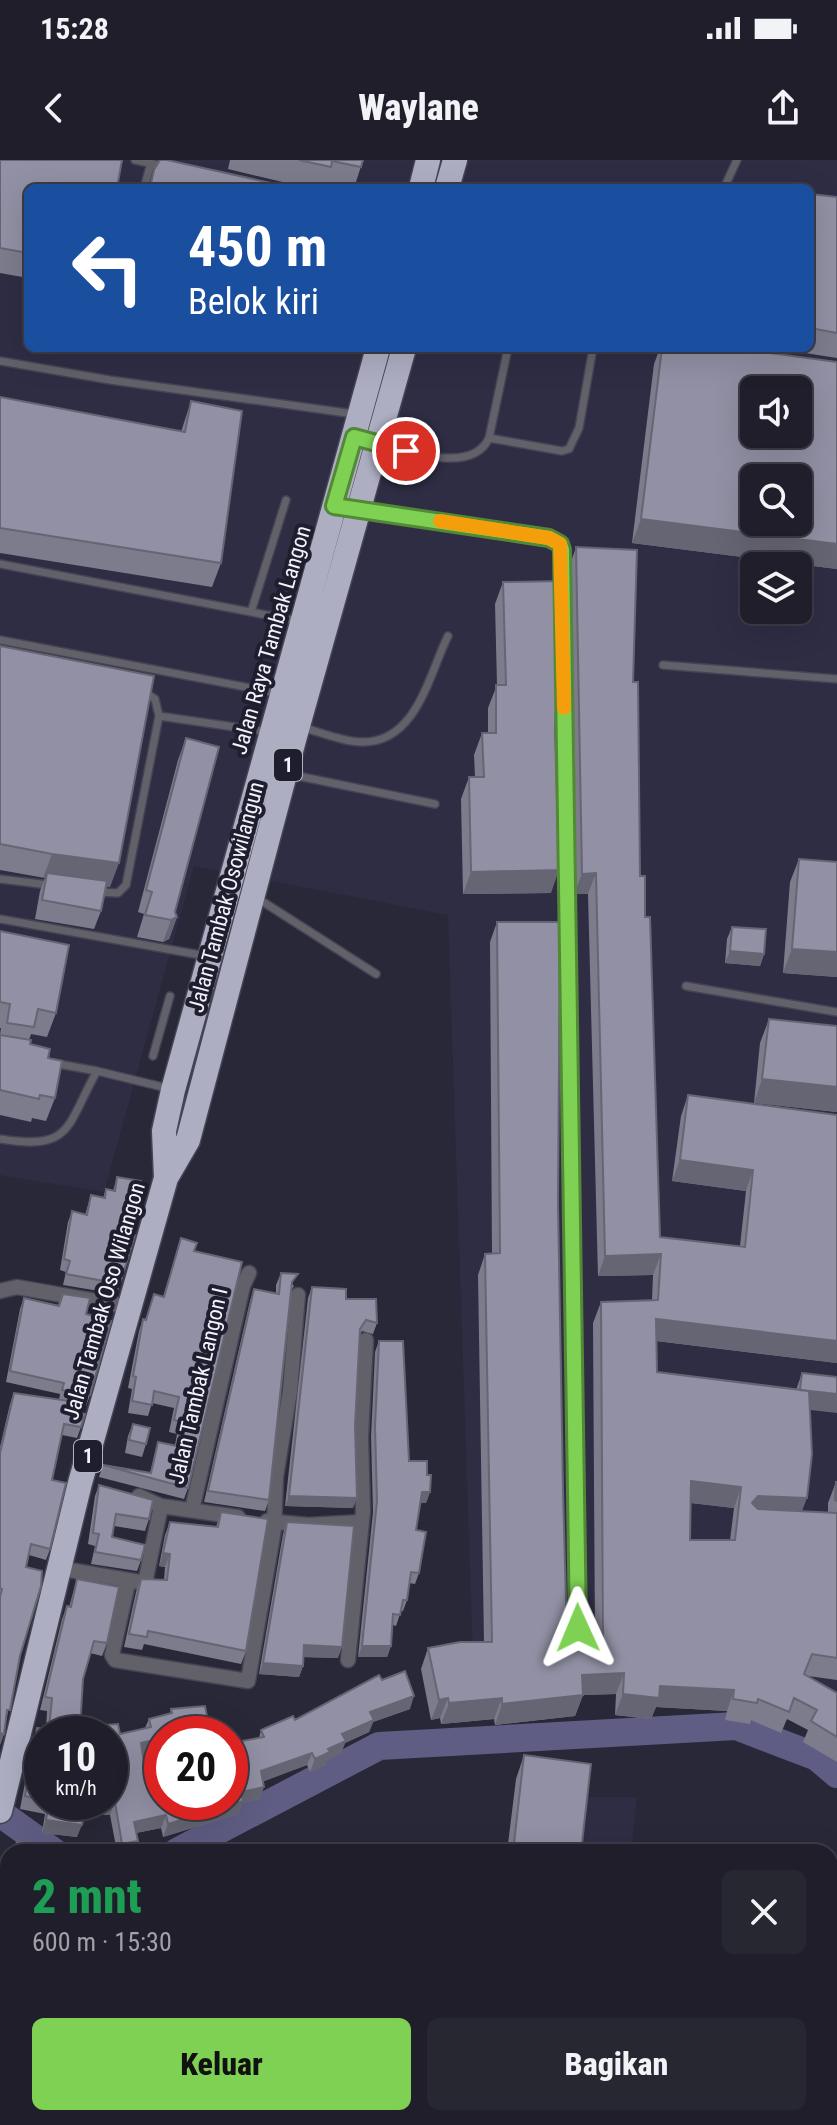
<!DOCTYPE html>
<html lang="id">
<head>
<meta charset="utf-8">
<style>
	:root { --surface:#1f1e2a; --page:#272732; --text:#f1f3f6; --muted:#a1a2a8; --line:#3c3c47; --accent:#7ed153 }
	body { margin:0; font-family:"Roboto Condensed",sans-serif; background:var(--page); color:var(--text); height:100vh; display:flex; flex-direction:column; font-size:30px; white-space:nowrap }
	* { box-sizing:border-box; margin:0 }
	p { font-size:26px; color:var(--muted) }
	.icon { flex:none; width:44px; height:44px; fill:none; stroke:currentColor; stroke-width:2; stroke-linecap:round; stroke-linejoin:round }
	.map { position:relative; flex:1; overflow:hidden }
	.side { position:absolute; left:0px; top:1684px; width:838px; height:282px; display:flex; flex-direction:column; background:var(--surface); border-radius:24px 24px 0 0; box-shadow:0 8px 32px #0002,0 0 0 2px var(--line) }
	.side>* { flex:none }
	.top-card { position:absolute; left:24px; top:24px; width:790px; height:168px; border-radius:12px; box-shadow:0 8px 32px #0002,0 0 0 2px var(--line); background:#1a4fa0; color:#fff; overflow:hidden }
	.fabs { position:absolute; left:740px; top:216px; display:grid; gap:16px }
	.fabs a { display:grid; place-items:center; width:72px; height:72px; border-radius:12px; background:var(--surface); box-shadow:0 8px 32px #0002,0 0 0 2px var(--line); font-size:40px }
	.speed { position:absolute; left:24px; top:1556px; display:flex; gap:16px; font-size:40px; font-weight:700; text-align:center }
	.speed>* { display:grid; place-content:center; width:104px; height:104px; border-radius:50%; background:var(--surface); box-shadow:0 8px 32px #0002,0 0 0 2px var(--line); line-height:1 }
	.speed small { font-size:20px; font-weight:400 }
	.speed .limit { border:12px solid #d22; background:#fff; color:#111 }
	.pin { position:absolute; display:grid; place-items:center; width:68px; height:68px; color:#fff; margin:-34px; border:4px solid #fff; border-radius:50%; box-shadow:0 2px 8px #0007 }
	.me { position:absolute; width:88px; margin:-44px; rotate:359deg; stroke-linejoin:round; filter:drop-shadow(0 0 6px #0008) }
	.turn { display:flex; align-items:center; gap:28px; height:168px; padding:0 32px; font-size:36px }
	.turn .icon { width:104px; height:104px; stroke-width:2.5 }
	.turn b { display:block; font-size:56px; line-height:68px }
	.round { display:grid; place-items:center; flex:none; width:84px; height:84px; border-radius:12px; background:var(--page) }
	.head { display:flex; align-items:center; justify-content:space-between; height:136px; padding:0 32px }
	h1 { font-size:48px; font-weight:800; line-height:60px; color:#1e9e55 }
	.cta { display:flex; gap:16px; margin-top:auto; padding:16px 32px }
	.cta a { flex:1; height:92px; border-radius:12px; background:var(--accent); color:#111; font-size:32px; font-weight:800; line-height:92px; text-align:center }
	.cta a+a { background:var(--page); color:var(--text) }
	.status { display:flex; justify-content:space-between; align-items:center; height:56px; padding:0 40px; background:var(--surface); direction:ltr }
	.status svg { height:22px; fill:currentColor }
	header { display:flex; justify-content:space-between; align-items:center; height:104px; padding:0 32px; background:var(--surface); font-size:36px; font-weight:800 }
	.map>svg:first-child { display:block }
	.built { fill:#2f2d44; fill-rule:evenodd }
	.lines { fill:none; stroke-linecap:round; stroke-linejoin:round }
	.river { stroke:#5f5d83; stroke-width:28 }
	.lane-casing { stroke:#454454; stroke-width:10 }
	.street-casing { stroke:#454454; stroke-width:17 }
	.highway-casing { stroke:#454454; stroke-width:27 }
	.lane { stroke:#62616a; stroke-width:7 }
	.street { stroke:#62616a; stroke-width:14 }
	.highway { stroke:#aeaec3; stroke-width:24 }
	.wall { fill:#7d7c8d; fill-rule:evenodd }
	.shaded-wall { fill:#666573 }
	.building { fill:#9190a4; stroke:#666573; stroke-width:2; fill-rule:evenodd }
	.route-casing { stroke:#528836; stroke-width:20 }
	.route { stroke:#7ed153; stroke-width:14 }
	.slow { stroke:#f59e0b; stroke-width:14 }
	.labels { text-anchor:middle; dominant-baseline:central; stroke-width:8; stroke-linejoin:round; paint-order:stroke }
	.shield { fill:#1f1e2e; stroke:#b3b3c0; stroke-width:2 }
	.shield-label { font-size:20px; font-weight:bold; fill:#f3f3fe }
	.street-label { font-size:22px; fill:#f3f3fe; stroke:#1f1e2e }
</style>
</head>
<body>
<div class="status"><b>15:28</b><svg viewBox="0 0 49 12"><path d="M0 12V9h3v3zM5 12V6h3v6zM10 12V3h3v9zM15 12V0h3v12zM26 1h20v11H26zM47 4h2v5h-2z"/></svg></div>
<header><svg class="icon" aria-label="back" viewBox="0 0 24 24"><path d="M15 5l-7 7 7 7"/></svg>Waylane<svg class="icon" aria-label="share" viewBox="0 0 24 24"><path d="M12 15V3M7 8l5-5 5 5M5 13v7h14v-7"/></svg></header>
<div class="map">
<svg width="837" height="1965" viewBox="0 0 837 1965">
	<rect width="100%" height="100%" fill="#292838"/>
	<!-- built -->
	<path class="built" d="M0 0H837V1531L473 1496 448 755 194 706 104 1032 0 1015ZM28 28H810V188H28ZM754 230H798V274H754ZM754 318H798V362H754ZM754 406H798V450H754Z
		M517 1637H637L631 1692H511Z
		M391 1958H692L703 1965H390Z"/>
	<g class="lines">
		<!-- river -->
		<path class="river" d="M0 1653 54 1692
			M177 1692 379 1586 736 1566 817 1597 837 1614"/>
		<defs>
			<path id="lane" d="M135 0 163 6
				M144 28 151 3
				M724 28 737 0
				M0 201 110 220 354 254
				M489 278 562 291 569 289 579 268 593 188
				M382 285C411 292 473 314 489 278L508 188
				M337 347 549 378 560 384 563 428
				M0 404 298 461
				M251 452 286 340
				M0 480 277 533
				M663 505 837 519
				M564 512 578 1468
				M143 531 155 539 159 556 269 572
				M301 567C320 572 343 582 363 582 417 582 429 514 448 476
				M288 614 435 644
				M0 719 49 725
				M97 732 118 733 126 725 159 556
				M257 738 376 814
				M0 759 206 796
				M686 826 837 852
				M153 896 170 836
				M97 911 171 929
				M0 979C73 991 66 966 97 911L53 903
				M0 1810 8 1811
				M636 1965 640 1958"/>
			<path id="street" d="M0 1131 17 1127 130 1147
				M139 1336 161 1346 238 1357
				M192 1350 243 1126 249 1113
				M267 1361 308 1365 362 1362
				M58 1408 145 1423 161 1346
				M128 1423 112 1495 115 1500 248 1521 274 1369 276 1317 290 1231 298 1135
				M348 1500 363 1351 361 1277 366 1180
				M0 1929 8 1906"/>
			<path id="highway" d="M421 28 428 0
				M447 28 455 0
				M166 1018 164 971 173 930 378 188
				M0 1651 80 1323 166 1018 188 980 294 580 404 188"/>
		</defs>
		<!-- lane casing -->
		<use href="#lane" class="lane-casing"/>
		<!-- street casing -->
		<use href="#street" class="street-casing"/>
		<!-- highway casing -->
		<use href="#highway" class="highway-casing"/>
		<!-- lane -->
		<use href="#lane" class="lane"/>
		<!-- street -->
		<use href="#street" class="street"/>
		<!-- highway -->
		<use href="#highway" class="highway"/>
	</g>
	<!-- wall -->
	<path class="wall" d="M0 0 28 28V118L0 113Z
		M230 0H363L354 28H340L324 25 323 28H308L228 9Z
		M810 34 837 37V198L773 188H810Z
		M660 188H733L837 202V409L632 383 654 204Z
		M0 237 181 272 191 241 221 403 212 427 0 393Z
		M576 387 633 522 640 716 645 757 660 1077 740 1086 746 1031 672 1021 681 956 688 935 837 955V1203L656 1181 657 1212 796 1230 802 1213 810 1250 802 1351 828 1353V1343L836 1322H837V1520L808 1516 837 1533V1602L803 1582 808 1570 787 1559 781 1573 751 1560 750 1564 725 1560 727 1551 656 1547 651 1559 615 1555 616 1534 583 1535 575 1556 495 1565 494 1559 441 1564 440 1558 431 1560 421 1509 428 1488 484 1482 478 1115 485 1094H492L490 782 497 762 558 1043 563 1330 567 1479 572 1481H595L593 1163 601 1142 652 1141 653 1115 598 1116 588 734H574L569 408ZM691 1343 734 1348 730 1380H690Z
		M503 422 566 515 558 537H556L551 733 463 734 461 639 469 617H475L474 595 482 573H488V548L497 525 495 444Z
		M0 486 110 727 106 726 101 751 94 769 35 759 40 731 45 718 0 710Z
		M186 578 175 752 177 757 169 779 163 782 137 777 144 754 138 752 178 600Z
		M799 699 837 702V817L783 813 790 722Z
		M732 767 764 794 760 806 725 803 727 779Z
		M0 771 56 853 47 877 31 874 29 880 30 884 48 898 55 938 46 961 32 958 31 962 0 955V875L1 868H0Z
		M769 859 837 866V952L754 943 760 883Z
		M117 1017 120 1124 117 1134 63 1125 66 1112 60 1110 68 1062 72 1051 85 1055 91 1035 103 1038 106 1029 113 1031Z
		M181 1078 194 1091 188 1328 184 1339 99 1317 103 1305 150 1313 158 1282 175 1285 177 1274 169 1272 174 1248 152 1243 148 1256 128 1253 132 1229 128 1228 139 1171 143 1159H145L163 1137Z
		M281 1113 294 1126 292 1129 269 1340 265 1351 204 1342 250 1141 254 1129 276 1134V1125Z
		M312 1127 346 1139 377 1163 373 1174 362 1171 360 1175 355 1266 353 1348 285 1346 308 1138Z
		M63 1134 86 1154 90 1235 86 1246 69 1243 67 1250 81 1267 77 1278 62 1275 52 1320 50 1389 46 1400 29 1395 26 1407 20 1496 6 1561 4 1574 0 1585V1287L10 1244 14 1233 59 1240 60 1234 6 1222 20 1149 24 1138 58 1145Z
		M379 1181 409 1301 427 1315 430 1332 426 1343H420L416 1370 419 1413 415 1424 409 1423 407 1440 403 1451H401L396 1466 393 1465 391 1486 387 1497H358L373 1352 371 1277 375 1192Z
		M133 1264 146 1284 142 1297 125 1293 128 1276Z
		M99 1325 149 1359 145 1371 114 1366 112 1377 141 1400 137 1411 91 1404 95 1386 88 1384 95 1336Z
		M221 1352 246 1491 241 1504 144 1484 142 1490 124 1487 136 1432 141 1419 164 1420 165 1407 159 1406 165 1375 170 1362 216 1367Z
		M287 1362 338 1498 304 1497 303 1506 299 1517 259 1514 283 1374Z
		M77 1419 107 1483 102 1496 90 1493 83 1519 80 1567 120 1574 145 1568 149 1559 170 1554 171 1549 205 1546 162 1574 142 1594 145 1609 259 1578 261 1570 295 1560 382 1520 410 1549 373 1562 369 1572 345 1583 341 1593 327 1600 325 1605 310 1612 307 1605 263 1621 260 1639 242 1643 238 1654 163 1677 161 1668 136 1673 134 1692H117L110 1655H84L77 1677 42 1673 45 1654 20 1649 33 1581 37 1568 46 1569 47 1551 40 1550 62 1459 67 1446 69 1447ZM42 1574 110 1642H42Z
		M524 1595 581 1692H507L516 1619Z
		M8 1716V1730H5Z
		M4 1748 8 1749V1780L0 1778V1760Z
		M0 1919 2 1922 8 1921V1958L2 1946H0Z"/>
	<!-- shaded-wall -->
	<path class="shaded-wall" d="M641 359 837 384V409L632 383Z
		M557 515H566L558 537H549Z
		M52 694 119 703 110 727 46 719 47 713 45 718H43Z
		M559 710 551 733 463 734 471 712Z
		M596 713 588 734H574L582 714Z
		M177 757 169 779 163 782 171 760Z
		M792 789 837 792V817L783 813Z
		M730 791 764 794 760 806 725 803Z
		M762 919 837 927V952L754 943Z
		M680 1000 753 1010 746 1031 672 1021Z
		M661 1094 653 1115 598 1116 605 1096Z
		M656 1159 837 1181V1203L648 1180Z
		M800 1230 837 1234V1253L793 1248Z
		M691 1321 741 1327 734 1348 683 1342Z
		M422 1332H430L426 1343H418Z
		M289 1336 357 1338 353 1348 285 1346Z
		M758 1336 807 1338 799 1359 751 1357 752 1343Z
		M163 1393 170 1394 165 1407 159 1406Z
		M304 1485 342 1487 338 1498 300 1497Z
		M362 1486H391L387 1497H358Z
		M263 1503 303 1506 299 1517 259 1514Z
		M624 1513 616 1534 583 1535 575 1556 495 1565 502 1544 582 1515Z
		M660 1526 734 1530 727 1551 656 1547 651 1559 615 1555 623 1534Z
		M414 1536 410 1549 373 1562 369 1572 345 1583 341 1593 327 1600 325 1605 310 1612 315 1599 328 1589 342 1574 370 1552Z
		M448 1538 440 1558 431 1560 439 1540Z
		M502 1538 494 1559 441 1564 449 1543Z
		M0 1573 4 1574 0 1585Z
		M162 1578V1590L136 1596 141 1583Z
		M312 1593 307 1605 257 1624 261 1611Z
		M264 1627 260 1639 242 1643 238 1654 163 1677 168 1664 241 1632Z
		M87 1642H115L110 1655H83Z
		M166 1655 161 1668 130 1674 134 1662Z
		M46 1660 82 1665 77 1677 42 1673Z
		M138 1681 134 1692H119L122 1684Z
		M8 1883 7 1896 0 1901 5 1886Z"/>
	<!-- building -->
	<path class="building" d="M0 0H122L117 28H28V93L0 88Z
		M160 0H167L285 26V28H150L154 10Z
		M299 0H363L361 7 332 1 331 7Z
		M731 23 770 28H731Z
		M810 34 837 37V173L810 168Z
		M662 188H733L837 202V384L641 359ZM754 230H798V274H754ZM754 318H798V362H754Z
		M0 237 185 272 191 241 242 251 221 403 0 368Z
		M576 387 637 390 633 522H638L640 716H645V757H650L660 1077 745 1087 753 1010 680 1000 688 935 837 955V1181L656 1159 657 1212 809 1231 812 1294 807 1338 758 1336 752 1343 758 1349 837 1353V1498L812 1494 804 1514 837 1533V1577L811 1561 817 1550 794 1538 789 1552 758 1539 757 1543 733 1539 734 1530 660 1526 659 1538 623 1534 624 1513 582 1515 583 1535 502 1544V1538L449 1543 448 1538 439 1540 428 1488 460 1482H492L485 1094 500 1093 497 762H560L558 1043 563 1330 567 1479 572 1481H603L601 1142 658 1140 661 1094 605 1096 596 713 582 714ZM691 1321 741 1327 735 1380H690Z
		M564 421 566 515H557L555 570 559 710 471 712 469 617H484L482 573H496V525H506L503 422Z
		M0 486 154 516 119 703 52 694 0 684Z
		M186 578 219 587 175 752 177 757 171 760 145 755 152 732 146 730Z
		M799 699 837 702V792L792 789Z
		M47 713 107 721 101 751 42 740Z
		M732 767 766 769 764 794 730 791Z
		M0 771 69 785 56 853 38 849 34 867 7 863 10 844 0 842Z
		M769 859 837 866V927L762 919Z
		M0 875 31 880 30 884 50 889 48 898 62 901 55 938 40 935 39 939 0 930Z
		M117 1017 141 1021 130 1074 135 1075 120 1124 66 1114 70 1101 64 1099 72 1051 87 1055 91 1035 105 1038 106 1029 115 1031Z
		M181 1078 197 1083 194 1091 242 1102 188 1328 103 1305 151 1313 158 1282 177 1286 182 1262 174 1260 179 1237 154 1231 152 1245 132 1241 136 1217 133 1216 143 1159 146 1160 154 1134 164 1137Z
		M281 1113 298 1114 292 1122 269 1340 208 1331 254 1129 279 1134Z
		M312 1127 346 1129V1139H376L377 1163 366 1160 360 1169 355 1266 357 1338 289 1336Z
		M63 1134 90 1138 86 1154 111 1161 90 1235 62 1230 64 1223 10 1211 24 1138 59 1146Z
		M379 1181H403L409 1301H427V1315H431L430 1332H422L416 1370 426 1372 419 1413 411 1412 407 1440H403L400 1455 393 1454 391 1486H362L377 1341 375 1266Z
		M802 1213 837 1217V1234L800 1230Z
		M14 1233 69 1241 67 1250 85 1254 81 1267 64 1264 52 1320 66 1323 50 1389 31 1384 26 1407 42 1411 41 1426 20 1496 10 1550H7L4 1574 0 1573V1437L2 1429 0 1428V1293Z
		M133 1264 150 1268 146 1284 129 1280Z
		M836 1322H837V1341L835 1340Z
		M99 1325 153 1340 149 1359 116 1354 112 1377 145 1385 141 1400 95 1392 99 1374 93 1373Z
		M221 1352 268 1359 246 1491 148 1471 147 1477 129 1474 141 1419 167 1420 170 1394 163 1393 170 1362 218 1367Z
		M287 1362 354 1366 342 1487 304 1485 303 1506 263 1503Z
		M77 1419 119 1427 107 1483 94 1481 83 1519 80 1567 118 1564 120 1574 151 1567 149 1559 172 1553 171 1549 205 1546 210 1574H162V1578L141 1583 145 1609 162 1605V1642H230V1583L264 1577 261 1570 293 1556 295 1560 379 1515 382 1520 405 1511 414 1536 370 1552 374 1560 342 1574 346 1581 328 1589 330 1592 315 1599 312 1593 261 1611 264 1627 241 1632 243 1641 168 1664 166 1655 134 1662 138 1681 122 1684 115 1642H87L82 1665 46 1660 49 1642H110V1574H42V1640L25 1636 37 1568 49 1569 52 1538 45 1537 67 1446 71 1447Z
		M524 1595 591 1604 581 1692H513Z
		M17 1681 41 1686 40 1692H15Z
		M4 1748 8 1749V1770L0 1768Z
		M5 1857 8 1858V1883L5 1886 0 1901V1874H2Z
		M0 1919 2 1922 8 1921V1930L0 1927Z
		M8 1931V1958H125L148 1965H0V1951Z
		M400 1958H518L550 1965H398Z
		M646 1958H686L696 1965H646L643 1962Z"/>
	<g class="lines">
		<defs>
			<path id="route" d="M406 291 354 277 334 346 549 378 560 384 562 390 578 1468"/>
		</defs>
		<!-- route casing -->
		<use href="#route" class="route-casing"/>
		<!-- route -->
		<use href="#route" class="route"/>
		<!-- slow -->
		<path class="slow" d="M440 361 549 378 560 384 564 548"/>
	</g>
	<g class="labels">
		<!-- shield labels -->
		<g class="shield">
			<rect x="274" y="589" width="28" height="32" rx="6"/>
			<rect x="74" y="1280" width="28" height="32" rx="6"/>
		</g>
		<g class="shield-label">
			<text x="288" y="605">1</text>
			<text x="88" y="1296">1</text>
		</g>
		<!-- street labels -->
		<g class="street-label">
			<text transform="translate(271 480) rotate(-74)">Jalan Raya Tambak Langon</text>
			<text transform="translate(226 737) rotate(-75)">Jalan Tambak Osowilangun</text>
			<text transform="translate(104 1141) rotate(-74)">Jalan Tambak Oso Wilangon</text>
			<text transform="translate(198 1226) rotate(-77)">Jalan Tambak Langon I</text>
		</g>
	</g>
</svg>
<div class="fabs">
<a><svg class="icon" aria-label="sound" viewBox="0 0 24 24"><path d="M4 9h4l5-4v14l-5-4H4zM17 9q2 3 0 6"/></svg></a>
<a><svg class="icon" aria-label="search" viewBox="0 0 24 24"><circle cx="10" cy="10" r="6"/><path d="M15 15l6 6"/></svg></a>
<a><svg class="icon" aria-label="layers" viewBox="0 0 24 24"><path d="M12 4l9 5-9 5-9-5zM3 14l9 5 9-5"/></svg></a>
</div>
<div class="speed"><div>10<small>km/h</small></div><div class="limit">20</div></div>
<div class="pin" style="left:406px;top:291px;background:#d93025"><svg class="icon" aria-label="arrive" viewBox="0 0 24 24"><path d="M6 21V4h12l-3 4 3 4H6"/></svg></div>
<svg class="me" style="left:578px;top:1468px" viewBox="-20 -20 40 40"><path d="M0-17L14 15 0 8-14 15z" fill="#7ed153" stroke="#fff" stroke-width="4"/></svg>
<div class="top-card">
<div class="turn"><svg class="icon" aria-label="left" viewBox="0 0 24 24"><path d="M17 20v-9H6M10 6l-5 5 5 5"/></svg><div><b>450 m</b>Belok kiri</div></div>
</div>
<section class="side">
<div class="head"><div><h1>2 mnt</h1><p>600 m · 15:30</p></div><a class="round"><svg class="icon" aria-label="close" viewBox="0 0 24 24"><path d="M6 6l12 12M18 6L6 18"/></svg></a></div>
<div class="cta"><a>Keluar</a><a>Bagikan</a></div>
</section>
</div>
</body>
</html>
